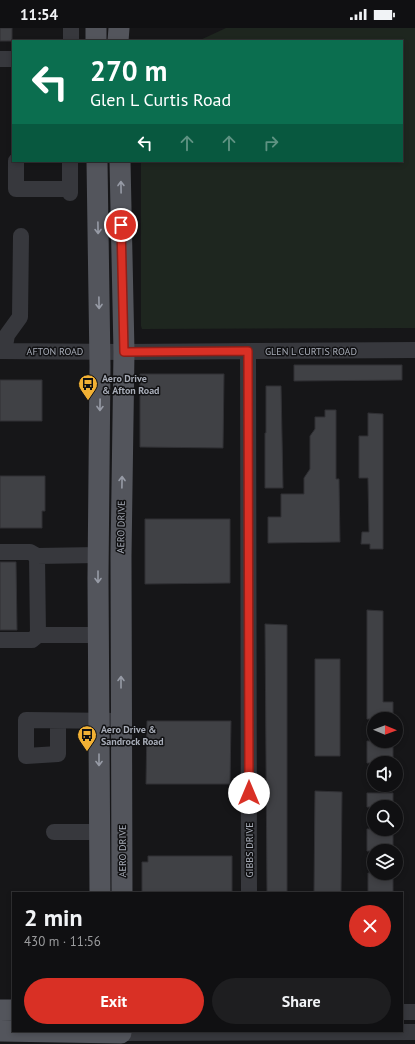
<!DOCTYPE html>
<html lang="en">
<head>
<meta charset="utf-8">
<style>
	:root { --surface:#101012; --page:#1e1e20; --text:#f1f3f6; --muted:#9c9d9f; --line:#303032; --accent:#d93025 }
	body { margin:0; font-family:"PT Sans",sans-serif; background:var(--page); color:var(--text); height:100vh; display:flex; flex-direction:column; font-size:15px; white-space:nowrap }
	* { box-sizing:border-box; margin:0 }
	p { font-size:13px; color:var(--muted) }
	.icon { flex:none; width:22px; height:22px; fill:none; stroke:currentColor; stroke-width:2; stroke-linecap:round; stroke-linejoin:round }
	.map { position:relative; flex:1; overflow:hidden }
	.drawer { position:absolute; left:12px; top:864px; width:391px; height:140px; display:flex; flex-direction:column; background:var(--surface); border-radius:0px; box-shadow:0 2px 6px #0003,0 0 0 1px var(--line) }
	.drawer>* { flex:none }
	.hud { position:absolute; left:12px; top:12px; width:391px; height:122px; border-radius:0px; box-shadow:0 2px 6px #0003,0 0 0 1px var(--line); background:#0b6e4f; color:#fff; overflow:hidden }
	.needle { width:26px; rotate:91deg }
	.tools { position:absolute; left:367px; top:684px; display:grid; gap:8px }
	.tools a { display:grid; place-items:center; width:36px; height:36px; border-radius:50%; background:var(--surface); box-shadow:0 2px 6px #0003,0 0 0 1px var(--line); font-size:20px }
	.pin { position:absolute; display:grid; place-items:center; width:34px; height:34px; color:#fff; margin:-17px; border:2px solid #fff; border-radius:50%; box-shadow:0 1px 4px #0007 }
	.me { position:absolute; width:44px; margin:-22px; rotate:0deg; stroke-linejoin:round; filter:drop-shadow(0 0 3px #0008) }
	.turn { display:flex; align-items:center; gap:14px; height:84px; padding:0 12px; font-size:18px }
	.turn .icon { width:52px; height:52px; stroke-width:2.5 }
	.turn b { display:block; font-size:28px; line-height:34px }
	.lanes { display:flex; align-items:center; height:38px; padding:0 12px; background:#0003; justify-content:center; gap:20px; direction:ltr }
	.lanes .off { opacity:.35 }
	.round { display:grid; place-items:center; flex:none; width:42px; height:42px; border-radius:21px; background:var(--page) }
	.head { display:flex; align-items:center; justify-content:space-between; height:68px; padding:0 12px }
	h1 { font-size:24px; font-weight:700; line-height:30px }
	.action { display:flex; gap:8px; margin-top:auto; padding:8px 12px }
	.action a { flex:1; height:46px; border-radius:24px; background:var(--accent); color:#fff; font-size:16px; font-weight:700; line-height:46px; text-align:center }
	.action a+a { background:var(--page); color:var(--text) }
	.status { display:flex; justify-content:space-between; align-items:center; height:28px; padding:0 20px; background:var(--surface); direction:ltr }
	.status svg { height:11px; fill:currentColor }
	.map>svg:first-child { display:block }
	.green { fill:#1e261f }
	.building { fill:#404145; stroke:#303034 }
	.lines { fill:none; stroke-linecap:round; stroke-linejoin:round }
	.minor { stroke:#37383d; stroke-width:16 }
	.major { stroke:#53555c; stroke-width:21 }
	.oneway { stroke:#979ba6 }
	.route-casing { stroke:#8d1f18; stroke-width:10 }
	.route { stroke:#d93025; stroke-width:7 }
	.labels { text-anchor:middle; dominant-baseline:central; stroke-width:3; stroke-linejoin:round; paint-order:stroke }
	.street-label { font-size:10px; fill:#a8adb8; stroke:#111113 }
	.poi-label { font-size:10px; font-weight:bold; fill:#a8adb8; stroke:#111113; text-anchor:start }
</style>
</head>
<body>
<div class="status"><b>11:54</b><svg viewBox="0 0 49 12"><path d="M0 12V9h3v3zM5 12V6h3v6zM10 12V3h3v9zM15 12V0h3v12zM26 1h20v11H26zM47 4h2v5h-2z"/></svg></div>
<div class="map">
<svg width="415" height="1016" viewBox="0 0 415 1016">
	<rect width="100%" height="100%" fill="#161618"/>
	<!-- green -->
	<path class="green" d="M226 0H415V300L142 301 141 298V133H402V13H198Z"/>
	<!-- building -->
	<path class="building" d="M0 0H12V13H0Z
		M294 337H402V352L294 353Z
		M140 346H224L223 420 140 419Z
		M0 352H42V393H0Z
		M266 358H281L283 460H265V405H266Z
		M325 382H336V451H339L340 514 268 515V489H281V466H304V450L310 441V408L315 401V389H325Z
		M368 385 383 386V521H370V516H361L362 504H369L368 453V450H359V408H368Z
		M0 448H45V483H42V500H0Z
		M145 491H230V555L145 556Z
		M0 534H16L17 602H0Z
		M367 582 383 583V674H393V691H367Z
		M265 596 287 597V865H267Z
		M315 631H340V728H315Z
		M147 693H231L230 756H146Z
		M367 713H393V735H367Z
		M315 763 342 764 341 865H314Z
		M367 765H393V779H367Z
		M367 801H393V823H367Z
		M148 828H232V865H142V834H148Z
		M368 845H393V865H368Z"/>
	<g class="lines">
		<!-- minor -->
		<path class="minor" d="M71 13V0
			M0 31H13
			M16 133V161H70
			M70 133V165
			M0 323 124 324 415 322
			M4 323 7 307 20 289 21 208
			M248 323 249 865
			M0 524H30L37 528
			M98 527 37 528 38 607H98
			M0 612H32L38 607
			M58 693V726L26 728V692L121 693
			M54 804H99
			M402 984H415
			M121 1005 415 1004"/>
		<!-- major -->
		<path class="major" d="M96 13V0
			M118 13 119 0
			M97 133 100 338 98 550 100 865
			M120 133 124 324 121 528 122 865
			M0 982H13
			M0 1003 121 1005"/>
	</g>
	<!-- one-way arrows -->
	<defs><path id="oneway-shaft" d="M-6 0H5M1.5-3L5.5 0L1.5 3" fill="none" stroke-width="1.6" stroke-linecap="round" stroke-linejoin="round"/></defs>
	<g class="oneway">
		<use href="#oneway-shaft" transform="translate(121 159) rotate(-91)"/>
		<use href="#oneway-shaft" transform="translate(98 200) rotate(89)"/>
		<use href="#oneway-shaft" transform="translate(99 275) rotate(89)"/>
		<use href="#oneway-shaft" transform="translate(100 377) rotate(91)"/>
		<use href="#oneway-shaft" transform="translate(122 454) rotate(-89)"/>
		<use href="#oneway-shaft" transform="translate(98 549) rotate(90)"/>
		<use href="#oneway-shaft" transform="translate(121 654) rotate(-90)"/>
		<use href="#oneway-shaft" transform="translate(99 732) rotate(90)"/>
	</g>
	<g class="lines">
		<defs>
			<path id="route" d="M121 197 124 324 248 323 249 765"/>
		</defs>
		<!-- route casing -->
		<use href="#route" class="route-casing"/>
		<!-- route -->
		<use href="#route" class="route"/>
	</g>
	<!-- icons -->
	<defs>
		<symbol id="bus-pin" viewBox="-11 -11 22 30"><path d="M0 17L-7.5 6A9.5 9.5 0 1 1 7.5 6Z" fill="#f2b134" stroke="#111113"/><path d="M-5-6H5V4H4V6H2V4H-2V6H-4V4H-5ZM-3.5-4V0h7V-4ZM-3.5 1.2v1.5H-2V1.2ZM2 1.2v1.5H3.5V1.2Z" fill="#111"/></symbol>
	</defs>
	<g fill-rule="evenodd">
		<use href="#bus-pin" x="77" y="345" width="22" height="30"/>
		<use href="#bus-pin" x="76" y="696" width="22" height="30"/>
	</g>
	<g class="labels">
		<!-- street labels -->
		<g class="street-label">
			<text x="55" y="323">AFTON ROAD</text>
			<text x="311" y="323">GLEN L CURTIS ROAD</text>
			<text transform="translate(121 499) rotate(-89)">AERO DRIVE</text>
			<text transform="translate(249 822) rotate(-90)">GIBBS DRIVE</text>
			<text transform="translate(122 823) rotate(-90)">AERO DRIVE</text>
		</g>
		<!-- poi labels -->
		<g class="poi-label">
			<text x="102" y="350">Aero Drive<tspan x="102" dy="12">&amp; Afton Road</tspan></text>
			<text x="101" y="701">Aero Drive &amp;<tspan x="101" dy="12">Sandrock Road</tspan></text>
		</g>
	</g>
</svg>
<div class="tools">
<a><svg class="needle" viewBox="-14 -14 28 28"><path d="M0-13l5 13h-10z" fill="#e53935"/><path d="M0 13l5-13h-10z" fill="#9c9d9f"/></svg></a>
<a><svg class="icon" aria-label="sound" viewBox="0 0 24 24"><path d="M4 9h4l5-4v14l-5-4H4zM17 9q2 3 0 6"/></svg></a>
<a><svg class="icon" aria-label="search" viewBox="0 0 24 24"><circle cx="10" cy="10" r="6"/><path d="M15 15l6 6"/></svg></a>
<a><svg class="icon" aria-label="layers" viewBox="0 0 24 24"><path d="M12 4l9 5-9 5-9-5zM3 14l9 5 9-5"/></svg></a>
</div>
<div class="pin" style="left:121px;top:197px;background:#d93025"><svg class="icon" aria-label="arrive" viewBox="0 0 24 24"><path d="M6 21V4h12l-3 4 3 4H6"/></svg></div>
<svg class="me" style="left:249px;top:765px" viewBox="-20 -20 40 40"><circle r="19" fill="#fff"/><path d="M0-13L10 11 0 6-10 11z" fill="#d93025"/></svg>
<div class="hud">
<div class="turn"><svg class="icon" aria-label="left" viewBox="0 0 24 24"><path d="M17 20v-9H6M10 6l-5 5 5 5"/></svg><div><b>270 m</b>Glen L Curtis Road</div></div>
<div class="lanes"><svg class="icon" aria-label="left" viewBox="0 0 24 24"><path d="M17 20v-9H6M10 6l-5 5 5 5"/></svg><svg class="icon off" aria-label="ahead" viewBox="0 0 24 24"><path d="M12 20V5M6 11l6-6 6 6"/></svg><svg class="icon off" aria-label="ahead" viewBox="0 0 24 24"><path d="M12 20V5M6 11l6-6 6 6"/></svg><svg class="icon off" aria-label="right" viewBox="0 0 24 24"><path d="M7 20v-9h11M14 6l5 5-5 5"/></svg></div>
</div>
<section class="drawer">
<div class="head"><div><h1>2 min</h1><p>430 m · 11:56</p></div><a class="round" style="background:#d93025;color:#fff"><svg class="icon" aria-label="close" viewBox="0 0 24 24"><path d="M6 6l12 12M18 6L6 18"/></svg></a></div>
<div class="action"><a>Exit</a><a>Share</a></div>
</section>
</div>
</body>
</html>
